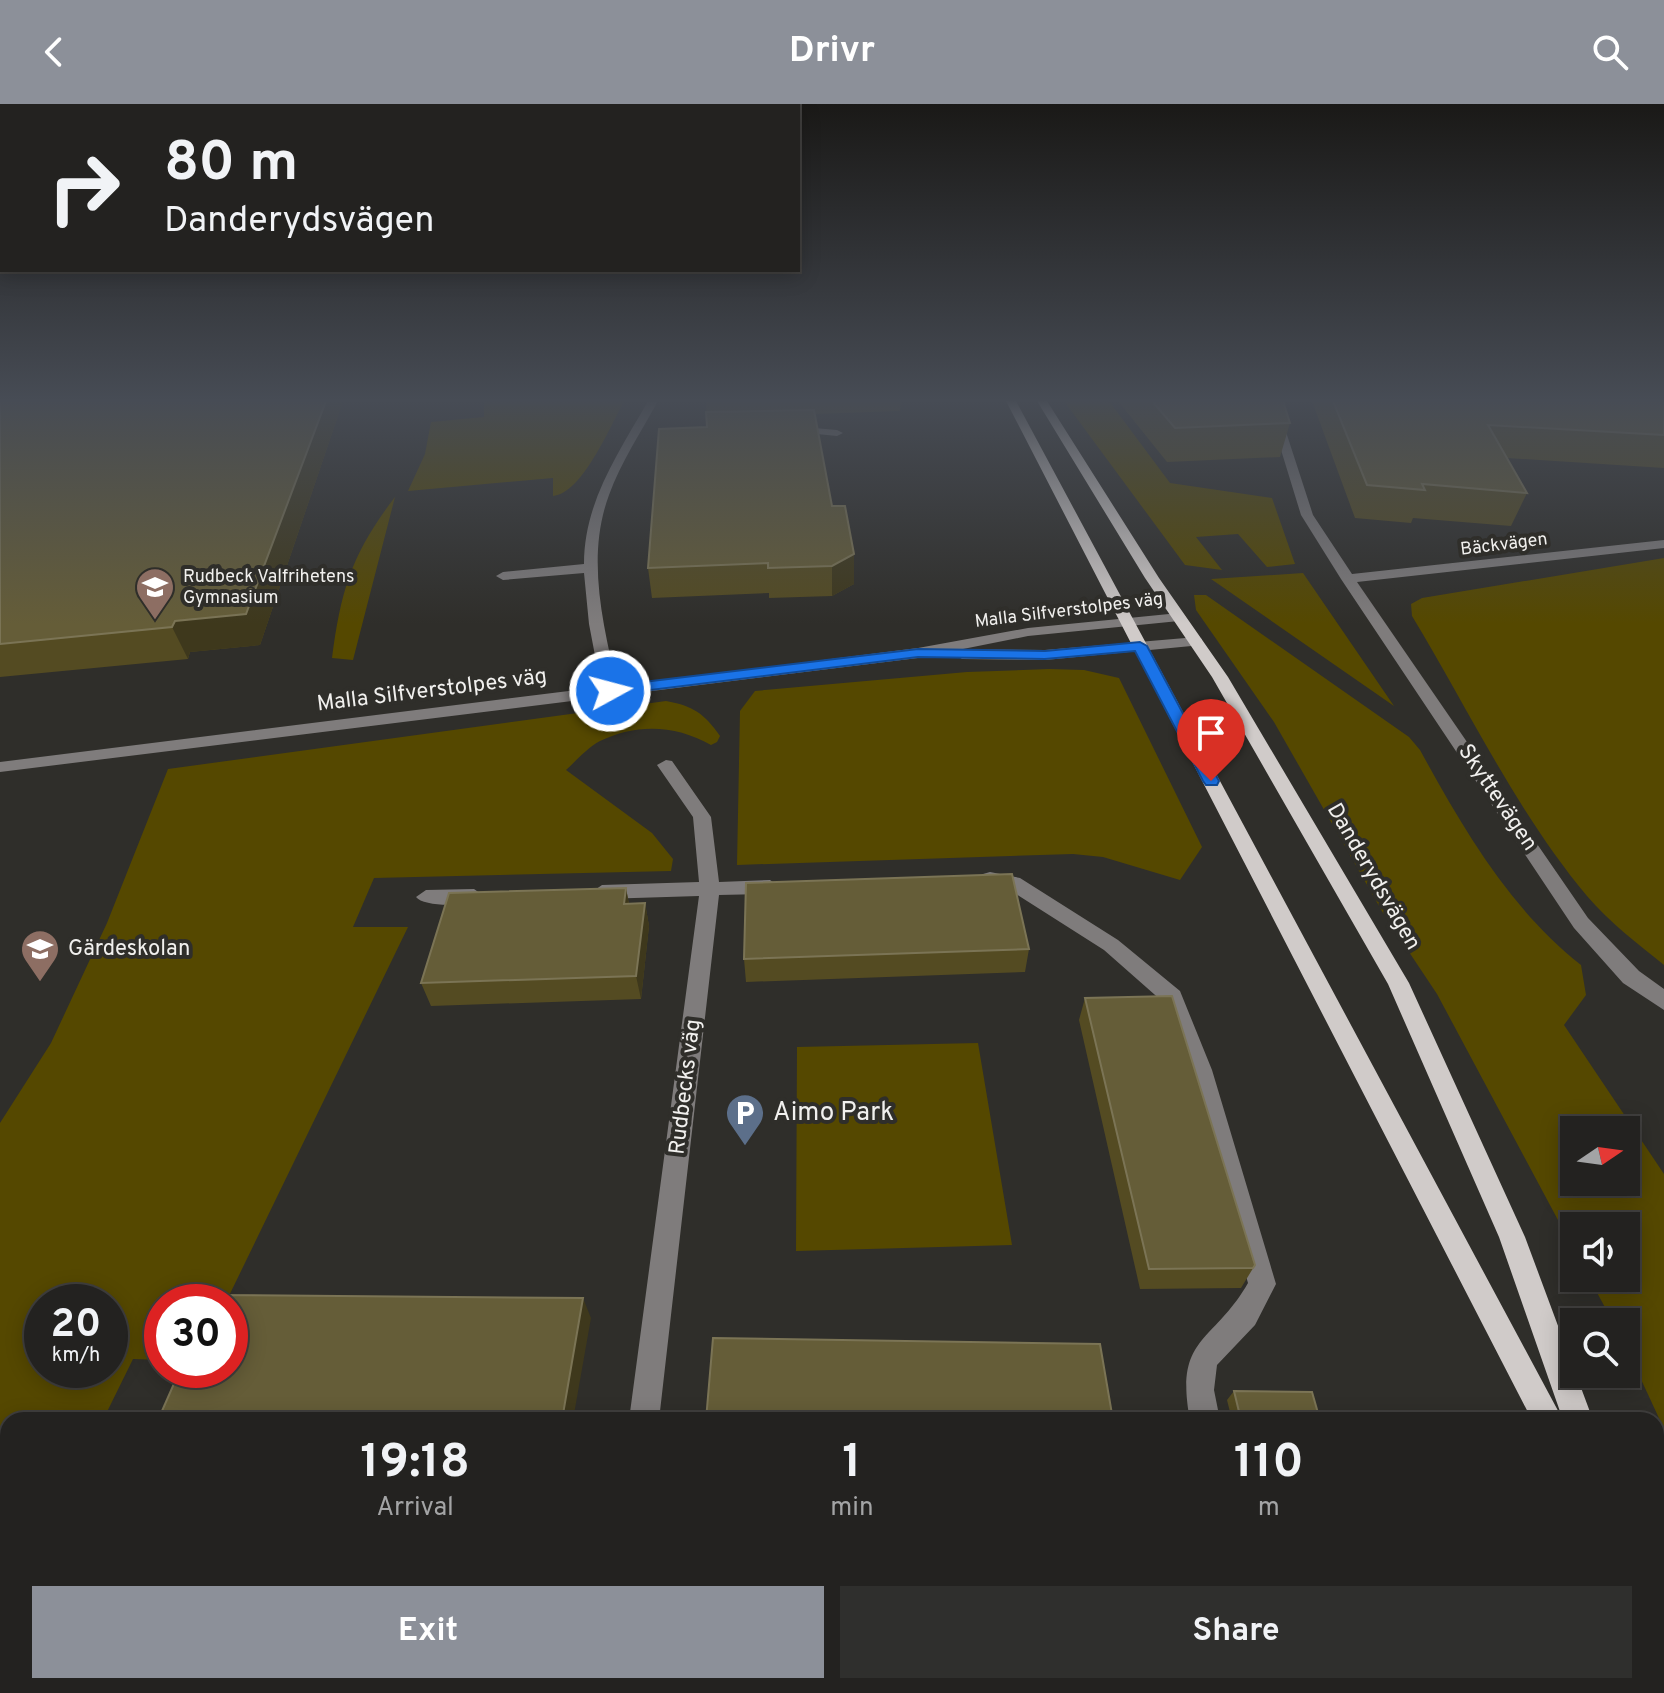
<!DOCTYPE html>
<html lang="en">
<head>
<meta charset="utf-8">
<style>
	:root { --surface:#232220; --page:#2f2f2d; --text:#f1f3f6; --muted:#a3a4a5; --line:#403f3e; --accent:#8c9099 }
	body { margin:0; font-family:Overpass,sans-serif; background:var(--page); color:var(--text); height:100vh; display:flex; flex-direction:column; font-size:30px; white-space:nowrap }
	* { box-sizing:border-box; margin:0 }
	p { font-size:26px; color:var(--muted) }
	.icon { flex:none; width:44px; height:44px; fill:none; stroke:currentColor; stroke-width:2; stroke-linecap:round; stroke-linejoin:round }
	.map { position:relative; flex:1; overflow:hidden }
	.details { position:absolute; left:0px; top:1308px; width:1664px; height:282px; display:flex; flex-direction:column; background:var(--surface); border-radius:24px 24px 0 0; box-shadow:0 4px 20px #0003,0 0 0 2px var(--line) }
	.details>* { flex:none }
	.banner { position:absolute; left:0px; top:0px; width:800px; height:168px; box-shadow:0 4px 20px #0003,0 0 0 2px var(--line); background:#232220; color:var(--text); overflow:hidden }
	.needle { width:52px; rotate:77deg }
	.buttons { position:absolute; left:1560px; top:1012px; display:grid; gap:16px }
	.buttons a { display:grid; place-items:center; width:80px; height:80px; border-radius:0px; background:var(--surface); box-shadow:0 4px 20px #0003,0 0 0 2px var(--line); font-size:40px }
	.speed { position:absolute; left:24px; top:1180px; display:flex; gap:16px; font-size:40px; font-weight:700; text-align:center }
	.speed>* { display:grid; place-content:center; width:104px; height:104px; border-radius:50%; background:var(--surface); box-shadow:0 4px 20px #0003,0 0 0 2px var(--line); line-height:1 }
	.speed small { font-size:20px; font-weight:400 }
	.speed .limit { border:12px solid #d22; background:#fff; color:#111 }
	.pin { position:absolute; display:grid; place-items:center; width:68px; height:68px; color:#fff; margin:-82px -34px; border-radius:50% 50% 50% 0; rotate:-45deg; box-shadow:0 0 8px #0007 }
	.pin .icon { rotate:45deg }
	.me { position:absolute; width:88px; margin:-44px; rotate:83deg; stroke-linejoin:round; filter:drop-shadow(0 0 6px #0008) }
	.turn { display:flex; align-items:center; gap:28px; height:168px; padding:0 32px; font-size:36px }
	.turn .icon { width:104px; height:104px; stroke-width:2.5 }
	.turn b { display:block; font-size:56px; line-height:68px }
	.eta { display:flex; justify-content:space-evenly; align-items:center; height:136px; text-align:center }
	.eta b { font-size:48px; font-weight:700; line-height:56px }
	.primary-button { display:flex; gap:16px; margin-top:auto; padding:16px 32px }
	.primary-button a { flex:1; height:92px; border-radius:0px; background:var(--accent); color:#fff; font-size:32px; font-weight:700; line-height:92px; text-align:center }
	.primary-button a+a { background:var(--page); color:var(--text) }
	header { display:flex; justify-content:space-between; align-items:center; height:104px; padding:0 32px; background:var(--accent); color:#fff; font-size:36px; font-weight:700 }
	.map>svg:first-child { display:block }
	.green { fill:#554800; fill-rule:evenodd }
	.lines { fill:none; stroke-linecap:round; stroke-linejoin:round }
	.minor { fill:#7f7c7c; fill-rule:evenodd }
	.major { fill:#d0cbc9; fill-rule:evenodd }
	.wall { fill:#544b22 }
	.shaded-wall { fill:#3e381c }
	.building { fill:#655d38; stroke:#7b7455; stroke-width:2 }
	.route { fill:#1a73e8; stroke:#114b97; stroke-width:2 }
	.labels { text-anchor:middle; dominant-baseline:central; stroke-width:8; stroke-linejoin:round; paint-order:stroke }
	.far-street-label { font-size:18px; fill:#f1f0ee; stroke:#2f2e2a }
	.far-poi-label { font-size:18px; fill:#f1f0ee; stroke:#2f2e2a; text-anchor:start }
	.street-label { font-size:22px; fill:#f1f0ee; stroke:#2f2e2a }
	.poi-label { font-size:22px; fill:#f1f0ee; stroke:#2f2e2a; text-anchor:start }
	.near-poi-label { font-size:26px; fill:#f1f0ee; stroke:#2f2e2a; text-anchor:start }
</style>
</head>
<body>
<header><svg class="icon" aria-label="back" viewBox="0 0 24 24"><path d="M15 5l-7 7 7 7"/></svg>Drivr<svg class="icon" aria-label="search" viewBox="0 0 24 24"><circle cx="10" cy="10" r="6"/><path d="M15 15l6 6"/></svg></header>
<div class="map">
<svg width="1664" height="1589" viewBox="0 0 1664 1589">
	<rect width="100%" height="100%" fill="#2f2e2a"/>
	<!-- green -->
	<path class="green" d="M484 297H624C611 321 582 390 553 392V374L408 387 425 350 431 318 484 313Z
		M1064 297H1109L1170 379 1272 394 1295 460 1267 463 1238 430 1196 433 1222 466 1185 461Z
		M395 393 353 556 332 554C341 485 352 449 395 393Z
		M1664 454V861C1638 840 1609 818 1587 792 1516 707 1469 606 1412 512L1411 500 1422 494Z
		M1303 469 1394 602 1211 475Z
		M1194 491H1206L1409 633 1420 646C1464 726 1509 804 1581 861L1586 891 1564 921 1664 1070V1325L1626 1243V1218H1613L1589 1174H1626V1122H1574V1146L1437 890 1383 809 1274 618 1196 506ZM1574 1026H1626V1078H1574Z
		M1049 565 1084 566 1119 574 1202 743 1180 776 1103 753 1073 750 737 761 740 607 755 587 967 568Z
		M666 597C693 602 704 609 720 632L717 638 711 641C676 621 637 619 600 637 588 643 576 657 566 666L652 729 673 755 671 767 374 774 353 823H408L226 1198H162V1256L133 1255 103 1316H8V1380L0 1395V1019L51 939 107 819 168 665ZM42 1198H110V1266H42Z
		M978 939 1012 1141 796 1147 797 943Z"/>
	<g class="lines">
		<!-- minor -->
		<path class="minor" d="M648 297H658C641 328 621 358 609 391 586 453 603 520 617 582L918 544 1028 524 1179 509 1186 513 1179 517 1028 532 918 554 0 668V658L601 583 589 520 584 469 503 476 496 472 503 468 584 460C584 398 618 350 648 297Z
			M1266 297H1276L1313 411 1352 470 1664 436V444L1357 478 1588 814 1639 867 1664 885V906L1623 879 1574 824 1341 475 1301 411Z
			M791 322 837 326 843 329 837 332 787 327V323Z
			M1197 533 1202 535V541L1045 556 962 555 954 550 962 545 1045 546Z
			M666 656 672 657 711 713 719 778 770 776 780 783 770 790 719 791 659 1316H629L699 792 602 795 592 788 602 781 699 778 693 713 657 661Z
			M990 768 1020 774 1118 836 1180 887 1212 966 1276 1180 1255 1221 1217 1261 1214 1286 1220 1316H1190C1174 1232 1213 1240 1248 1179L1188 966 1163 898 1104 846 1008 785 983 780 980 775 983 770Z
			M474 785 484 792C476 803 424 804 416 793L426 786Z
			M585 1582H619L618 1589H582Z
			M1237 1582H1271L1274 1589H1238Z"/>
		<!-- major -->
		<path class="major" d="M1006 297H1016L1563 1316H1532Z
			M1037 297H1047L1159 474 1228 573 1409 879 1525 1133 1593 1316H1563L1499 1133 1388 880 1212 573 1145 474Z
			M1656 1515 1664 1518V1571L1656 1568Z"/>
	</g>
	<!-- wall -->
	<path class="wall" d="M0 297H343L260 541 190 548 188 555 0 573Z
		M706 297H901L900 307 814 310 832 402 854 480 832 492 769 494V489L652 494 648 464 707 323Z
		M1118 297H1283L1290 319 1280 353 1167 358Z
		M1312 297H1664V364L1507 354 1527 389 1511 422 1413 414 1411 419 1355 414Z
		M626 784 629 800 645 799 649 822 641 895 431 902 421 879Z
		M1029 845 1025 868 746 878 744 855Z
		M1085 894 1255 1161 1241 1184 1140 1185 1079 916Z
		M1234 1287 1320 1316H1232L1227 1296Z
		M1294 1582H1397L1399 1589H1296Z"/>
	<!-- shaded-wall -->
	<path class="shaded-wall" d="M326 297H343L260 541 190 548 188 555 172 523 175 517Z
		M854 450V480L832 492V462Z
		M626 784 630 807 624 800Z
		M645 799 649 822 641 895 636 872Z
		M583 1194 591 1214 573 1316H562Z
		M503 1582H517L516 1589H502Z"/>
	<!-- building -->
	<path class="building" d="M0 297H326L246 510 175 517 172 523 0 540Z
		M1152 297H1283L1290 319 1175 324Z
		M1333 297H1664V331L1488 321 1527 389 1422 380 1425 386 1367 381Z
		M814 306 832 402H845L854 450 832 462 768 464V459L648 464 659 325 707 323 706 308Z
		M1012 770 1029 845 744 855 746 779Z
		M626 784 624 800 645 799 636 872 421 879 449 789Z
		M1172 892 1255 1161 1253 1164 1149 1165 1085 894Z
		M212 1191 583 1194 562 1316H158L180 1266H230V1198H209Z
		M713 1234 1100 1240 1113 1316H706Z
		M1234 1287 1312 1288 1320 1316H1241Z
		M33 1582H503L502 1589H30Z
		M688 1582H1152L1153 1589H688Z
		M1304 1582H1397L1399 1589H1306Z"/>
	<!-- sky -->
	<linearGradient id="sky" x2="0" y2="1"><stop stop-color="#1a1917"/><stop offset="0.57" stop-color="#474c55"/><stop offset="1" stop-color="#474c55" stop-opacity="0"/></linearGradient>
	<rect width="1664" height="520" fill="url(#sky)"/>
	<!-- route -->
	<path class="route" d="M1140 538 1147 542 1219 677 1217 681H1206L1203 677 1135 547 1045 555 918 553 610 591 603 587 610 582 918 545 1045 547Z"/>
	<!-- icons -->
	<defs>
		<symbol id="school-pin" viewBox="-11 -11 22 30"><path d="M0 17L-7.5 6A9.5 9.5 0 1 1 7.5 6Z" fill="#8d6e63" stroke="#2f2e2a"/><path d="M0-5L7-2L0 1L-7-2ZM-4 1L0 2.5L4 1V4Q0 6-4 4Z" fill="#fff"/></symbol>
		<symbol id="parking-pin" viewBox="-11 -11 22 30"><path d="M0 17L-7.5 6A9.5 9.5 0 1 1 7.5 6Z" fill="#5c6f8a" stroke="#2f2e2a"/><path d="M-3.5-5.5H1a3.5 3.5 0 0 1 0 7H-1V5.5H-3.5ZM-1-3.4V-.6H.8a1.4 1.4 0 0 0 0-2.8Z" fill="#fff"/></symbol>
	</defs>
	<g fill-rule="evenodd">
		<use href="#school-pin" x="133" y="461" width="44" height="60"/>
		<use href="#school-pin" x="18" y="823" width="44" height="60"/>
		<use href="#parking-pin" x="723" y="987" width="44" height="60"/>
	</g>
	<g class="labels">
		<!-- far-street labels -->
		<g class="far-street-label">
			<text transform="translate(1504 441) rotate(-7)">Bäckvägen</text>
			<text transform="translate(1069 507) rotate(-7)">Malla Silfverstolpes väg</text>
		</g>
		<!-- far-poi labels -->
		<g class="far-poi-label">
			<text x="183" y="473">Rudbeck Valfrihetens<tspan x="183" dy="21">Gymnasium</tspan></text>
		</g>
		<!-- street labels -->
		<g class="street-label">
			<text transform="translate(432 587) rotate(-7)">Malla Silfverstolpes väg</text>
			<text transform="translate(1497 694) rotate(56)">Skyttevägen</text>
			<text transform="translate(1373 773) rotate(60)">Danderydsvägen</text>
			<text transform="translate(686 983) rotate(-83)">Rudbecks väg</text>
		</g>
		<!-- poi labels -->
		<g class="poi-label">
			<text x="68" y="845">Gärdeskolan</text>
		</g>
		<!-- near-poi labels -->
		<g class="near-poi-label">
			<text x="773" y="1009">Aimo Park</text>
		</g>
	</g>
</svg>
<div class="buttons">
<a><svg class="needle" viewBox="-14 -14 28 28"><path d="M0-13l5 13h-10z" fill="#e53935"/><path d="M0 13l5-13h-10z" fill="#a3a4a5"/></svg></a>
<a><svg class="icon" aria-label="sound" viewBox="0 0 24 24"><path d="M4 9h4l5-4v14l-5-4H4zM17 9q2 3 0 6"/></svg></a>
<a><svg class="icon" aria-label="search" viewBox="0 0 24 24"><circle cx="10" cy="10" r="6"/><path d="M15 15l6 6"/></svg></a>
</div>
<div class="speed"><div>20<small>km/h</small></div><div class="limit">30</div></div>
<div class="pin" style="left:1211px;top:677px;background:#d93025"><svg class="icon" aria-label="arrive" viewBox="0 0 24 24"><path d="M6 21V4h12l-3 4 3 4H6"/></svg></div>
<svg class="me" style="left:610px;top:587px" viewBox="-20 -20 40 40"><circle r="17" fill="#1a73e8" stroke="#fff" stroke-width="3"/><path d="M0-11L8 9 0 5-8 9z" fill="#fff"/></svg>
<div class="banner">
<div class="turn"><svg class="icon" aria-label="right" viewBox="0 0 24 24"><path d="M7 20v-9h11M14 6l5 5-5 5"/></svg><div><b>80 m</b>Danderydsvägen</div></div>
</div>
<section class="details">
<div class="eta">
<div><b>19:18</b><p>Arrival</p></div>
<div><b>1</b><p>min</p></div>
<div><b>110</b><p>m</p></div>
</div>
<div class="primary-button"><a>Exit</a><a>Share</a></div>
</section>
</div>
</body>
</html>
